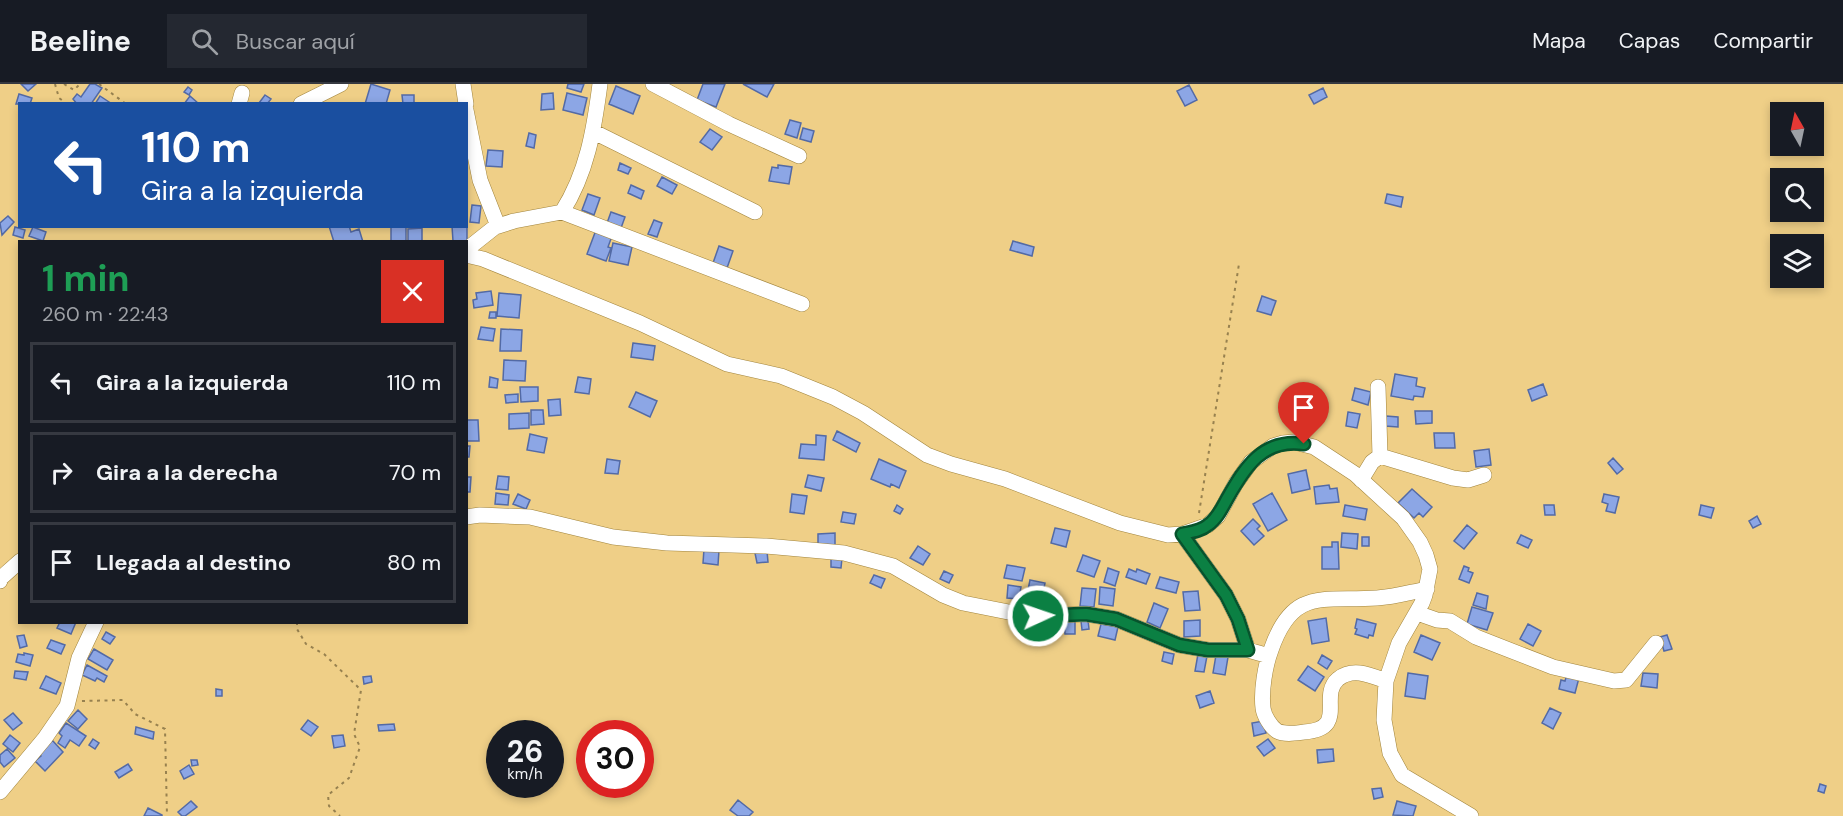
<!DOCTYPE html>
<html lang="es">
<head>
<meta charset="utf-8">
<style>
	:root { --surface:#171b24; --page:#242831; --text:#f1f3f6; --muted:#9ea1a6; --line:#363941 }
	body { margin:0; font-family:"DM Sans",sans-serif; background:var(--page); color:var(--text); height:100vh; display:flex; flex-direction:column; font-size:22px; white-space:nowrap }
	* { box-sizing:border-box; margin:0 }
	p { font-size:20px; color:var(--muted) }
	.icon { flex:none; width:33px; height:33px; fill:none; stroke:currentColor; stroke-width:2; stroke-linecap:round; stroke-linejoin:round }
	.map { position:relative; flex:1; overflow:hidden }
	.side { position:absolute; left:18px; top:156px; width:450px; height:384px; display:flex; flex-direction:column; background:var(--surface); border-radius:0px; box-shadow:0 3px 9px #0003 }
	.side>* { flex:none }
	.hud { position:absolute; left:18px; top:18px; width:450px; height:126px; border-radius:0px; box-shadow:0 3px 9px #0003; background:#1a4fa0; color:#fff; overflow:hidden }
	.needle { width:39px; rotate:351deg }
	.buttons { position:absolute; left:1770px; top:18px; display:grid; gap:12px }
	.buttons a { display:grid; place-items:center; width:54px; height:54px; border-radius:0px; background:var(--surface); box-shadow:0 3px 9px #0003; font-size:30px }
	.speed { position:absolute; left:486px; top:636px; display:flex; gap:12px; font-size:30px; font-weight:700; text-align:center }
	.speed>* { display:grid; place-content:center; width:78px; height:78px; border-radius:50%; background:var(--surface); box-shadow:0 3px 9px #0003; line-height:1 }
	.speed small { font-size:15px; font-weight:400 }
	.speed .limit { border:9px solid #d22; background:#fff; color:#111 }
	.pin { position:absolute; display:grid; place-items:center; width:51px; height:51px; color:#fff; margin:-62px -26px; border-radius:50% 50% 50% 0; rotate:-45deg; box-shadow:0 0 6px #0007 }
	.pin .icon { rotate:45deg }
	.me { position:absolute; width:66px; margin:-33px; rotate:87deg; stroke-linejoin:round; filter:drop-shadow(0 0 4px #0008) }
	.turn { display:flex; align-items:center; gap:21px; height:126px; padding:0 24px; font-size:27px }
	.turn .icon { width:78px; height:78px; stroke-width:2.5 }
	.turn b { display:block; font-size:42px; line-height:51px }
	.round { display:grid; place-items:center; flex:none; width:63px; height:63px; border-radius:0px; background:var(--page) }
	.overview { display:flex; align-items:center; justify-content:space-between; height:102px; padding:0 24px }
	h1 { font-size:36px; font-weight:700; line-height:45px; color:#1e9e55 }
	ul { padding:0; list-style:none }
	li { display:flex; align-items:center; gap:18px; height:81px; margin:0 12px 9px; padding:0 12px; border:3px solid var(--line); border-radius:0px }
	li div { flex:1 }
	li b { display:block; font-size:22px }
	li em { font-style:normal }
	header { display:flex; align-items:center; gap:36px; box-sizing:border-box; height:84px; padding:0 30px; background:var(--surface); border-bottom:2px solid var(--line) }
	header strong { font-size:28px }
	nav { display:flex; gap:33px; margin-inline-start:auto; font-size:21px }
	.search { width:420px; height:54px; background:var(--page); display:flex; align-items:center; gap:15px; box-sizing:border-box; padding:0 21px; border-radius:0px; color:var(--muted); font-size:22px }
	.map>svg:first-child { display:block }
	.building { fill:#8ca6e5; stroke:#536aa5; stroke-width:1.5 }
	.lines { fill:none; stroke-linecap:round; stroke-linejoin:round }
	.minor-casing { stroke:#a1843c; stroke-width:16 }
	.path { stroke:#97814f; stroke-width:2; stroke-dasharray:3 4.5; stroke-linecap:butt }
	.minor { stroke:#fff; stroke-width:15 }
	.route-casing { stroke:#07532c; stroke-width:15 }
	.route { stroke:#0b8043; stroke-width:10 }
</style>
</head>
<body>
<header>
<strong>Beeline</strong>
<div class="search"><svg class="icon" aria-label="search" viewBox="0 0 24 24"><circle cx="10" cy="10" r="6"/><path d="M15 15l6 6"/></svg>Buscar aquí</div>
<nav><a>Mapa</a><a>Capas</a><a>Compartir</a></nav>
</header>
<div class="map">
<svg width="1843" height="732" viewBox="0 0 1843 732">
	<rect width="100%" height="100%" fill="#efcf87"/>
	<!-- building -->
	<path class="building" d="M21 0H36L28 7Z
		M90 0H95L102 4 91 20H77L73 15 77 10 81 13Z
		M371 0 390 6 386 20H365Z
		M568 0H584L581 8 567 4Z
		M703 0H725L716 23 697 16Z
		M743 0H774L767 13Z
		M1189 1 1197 16 1185 22 1177 7Z
		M616 2 640 12 633 30 609 20Z
		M188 3 192 6 189 11 184 8Z
		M1323 4 1327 13 1314 20 1309 11Z
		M553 9 554 25 541 26 542 10Z
		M567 9 587 14 583 31 563 26Z
		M19 10 32 14 30 20H16Z
		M265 11 271 15 267 20H261L259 19Z
		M402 11H414V20H403Z
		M100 12 112 20H95Z
		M190 12 199 20H184Z
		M790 36 801 39 797 54 785 50Z
		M803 44 814 47 811 58 800 55Z
		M710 45 722 53 712 66 700 58Z
		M529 49 536 51 534 64 526 62Z
		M488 66 503 67 502 83 486 82Z
		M620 79 631 84 628 90 618 86Z
		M778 81 792 83 789 100 769 97 772 83 778 84Z
		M662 93 677 101 672 110 657 102Z
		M631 101 644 107 641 115 628 109Z
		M588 110 600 114 594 131 582 126Z
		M1387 110 1403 113 1401 123 1385 119Z
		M472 121 481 122 479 139 470 138Z
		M611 128 625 133 621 144 607 139Z
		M8 132 14 138 2 151 0 139Z
		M654 136 662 139 657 153 648 150Z
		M467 140V157H453L452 142H466Z
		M329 142H349L351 148 359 145 363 158H334Z
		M391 142H406V158H391Z
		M15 143 25 146 23 154 13 151Z
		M33 143 46 148 43 157 29 152Z
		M422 144V158H408V145Z
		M596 146 612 152 608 163 611 164 606 177 587 170Z
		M1013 157 1034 163 1032 172 1010 166Z
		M613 159 632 163 628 181 609 177Z
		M719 162 733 167 727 184 713 179Z
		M491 207 493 221 474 224 473 216 477 215 476 209Z
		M499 209 521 211 519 234 497 232Z
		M1262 212 1276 217 1271 231 1257 227Z
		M490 228H496V234H489Z
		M481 243 495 245 493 257 478 255Z
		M501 245 522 246 521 267H500Z
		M633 259 655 262 653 276 631 273Z
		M504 276 526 277 525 297 503 296Z
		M1395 290 1417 294 1416 302 1425 304 1423 313 1414 312 1413 316 1391 312Z
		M490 293 498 295 497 304 489 303Z
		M578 293 591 295 589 310 575 308Z
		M1543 300 1547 311 1532 317 1528 306Z
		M520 303H538V317L521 318Z
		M1355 304 1371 308 1368 321 1352 316Z
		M636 308 657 317 650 333 629 323Z
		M518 310V318L506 319 505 311Z
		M560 315 561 331 549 332 548 316Z
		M531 326H543L544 340 531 341Z
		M1415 327H1432V339L1416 340Z
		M1348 328 1360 330 1357 344 1346 342Z
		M529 329V344L509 345V330Z
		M1386 332 1398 333V343L1385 342Z
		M466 336H478L479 357H466Z
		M837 347 860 359 856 368 833 356Z
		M1434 349H1454L1455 364H1435Z
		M530 350 547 354 544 369 527 366Z
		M816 351 826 352 824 376 799 374 801 360 816 361Z
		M466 362H470L469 373H466Z
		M1489 365 1491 381 1476 383 1474 367Z
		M1613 374 1623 385 1617 390 1608 379Z
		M607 375 620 377 618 390 605 389Z
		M879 375 906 387 899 404 891 400 890 403 871 395Z
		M1306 386 1310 405 1292 409 1288 390Z
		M808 391 824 394 821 407 805 403Z
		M498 392 509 393 508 406 496 405Z
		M466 393H471L470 408H466Z
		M1329 401 1330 405 1337 404 1339 418 1316 420 1314 403Z
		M1412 405 1432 423 1423 433 1419 429 1414 434 1398 419Z
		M496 409 509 411 508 421 495 420Z
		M1272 409 1287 436 1268 447 1253 420Z
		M518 410 530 416 526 425 513 420Z
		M792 410 807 412 804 430 790 428Z
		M1604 410 1619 413 1615 429 1606 427 1608 420 1602 418Z
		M897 421 903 425 900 430 894 427Z
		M1345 421 1367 425 1365 436 1343 432Z
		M1544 421H1554L1555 431H1545Z
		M1701 421 1714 424 1711 434 1699 431Z
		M843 428 856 430 854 440 841 438Z
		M1757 432 1761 440 1753 444 1749 437Z
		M1253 435 1260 442 1257 445 1264 452 1254 461 1241 447Z
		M1467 441 1477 449 1464 465 1454 457Z
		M1055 444 1070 447 1066 463 1051 459Z
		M835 449V461L818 462V450Z
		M1342 449 1358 450 1357 465 1341 463Z
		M1521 451 1532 456 1528 464 1517 459Z
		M1362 453H1369V462H1362Z
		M1332 458H1338L1339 485H1322V463H1332Z
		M918 462 930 470 923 481 910 474Z
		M704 465 719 466 718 481 703 479Z
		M767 467 768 478 757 479 755 469Z
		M1083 471 1100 477 1094 493 1077 487Z
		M831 473 842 474 841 484 831 483Z
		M1007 481 1025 484 1022 497 1004 494Z
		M1464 482 1469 484 1468 487 1473 489 1469 499 1459 495Z
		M1108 484 1119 488 1115 502 1104 498Z
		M1129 485 1136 488 1137 485 1150 490 1146 500 1126 493Z
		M944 487 953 491 949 499 940 495Z
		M874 491 885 495 881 504 870 499Z
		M1160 493 1179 498 1176 509 1156 504Z
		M1030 496 1045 499 1042 514 1027 511Z
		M1008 501 1021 503 1019 515 1007 514Z
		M1100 503 1115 505 1113 522 1099 520Z
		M1082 504 1096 505 1094 523 1080 522Z
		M1198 507 1200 526 1185 527 1183 508Z
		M1477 509 1488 512 1486 525 1473 521Z
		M1154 519 1168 525 1160 544 1147 538Z
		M1472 523 1493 529 1487 546 1467 540Z
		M1326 534 1329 557 1312 560 1308 537Z
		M1016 535 1032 536V551L1015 550Z
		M1357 535 1376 540 1373 552 1369 551 1368 554 1355 550 1357 545 1355 544Z
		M1064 536H1075V550H1065Z
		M1088 536 1089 545 1082 546 1081 537Z
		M1200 536V552L1184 553V537Z
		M60 538H76L71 550 57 544Z
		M1101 540 1118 543 1115 556 1098 552Z
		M1528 540 1541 547 1533 562 1520 555Z
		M106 548 115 553 110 560 102 555Z
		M24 551 27 562 20 564 17 552Z
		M1421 551 1440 559 1432 576 1414 568Z
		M1667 551 1672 565 1664 567 1660 553Z
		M51 556 65 561 61 570 47 564Z
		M94 565 113 576 107 586 88 575Z
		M1164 568 1174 570 1172 580 1162 577Z
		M24 569 33 571 30 582 16 578 18 570 24 571Z
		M1198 570 1207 572 1204 588 1195 587Z
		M1216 571 1228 573 1225 591 1213 589Z
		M1322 571 1332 577 1327 585 1318 579Z
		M87 581 107 592 104 598 97 594 95 597 82 591Z
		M1308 582 1324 593 1315 607 1298 596Z
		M1568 586 1580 590 1575 609 1559 605 1561 596 1565 597Z
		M15 587 28 588 26 596 14 594Z
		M1408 589 1428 592 1425 615 1405 612Z
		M1643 589 1658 590 1657 604 1641 602Z
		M46 592 61 599 56 610 40 604Z
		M371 592 372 598 364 600 363 593Z
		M216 605 222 606V612H216Z
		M1210 607 1214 619 1200 624 1196 612Z
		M1550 624 1561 629 1553 645 1542 639Z
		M78 626 87 635 78 645 68 637Z
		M13 629 22 639 13 646 4 636Z
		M308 636 318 643 311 652 301 645Z
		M1263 637 1266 649 1254 652 1252 639Z
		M66 639 86 652 79 662 70 656 65 664 58 659 62 652 59 649Z
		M605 639 623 642 622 650H603Z
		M394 640 395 646 379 647 378 641Z
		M136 643 154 648 153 655 135 650Z
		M10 651 20 659 13 668 3 660Z
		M343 651 345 662 334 664 332 652Z
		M93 655 99 659 95 665 89 661Z
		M1268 655 1275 664 1264 672 1257 663Z
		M52 656 63 668 45 687 35 677 41 672 39 670Z
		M7 665 15 674 4 683 0 678V671Z
		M1333 665 1334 677 1318 679 1317 666Z
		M191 676H197L198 681 192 682Z
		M128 680 132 686 119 694 115 688Z
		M189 681 194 690 184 695 180 687Z
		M1820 700 1826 702 1824 709 1818 707Z
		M1381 704 1383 713 1374 715 1372 705Z
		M738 716 753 728 749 732H738L730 726Z
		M191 717 197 723 185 732H182L178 728Z
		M1397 717 1416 722 1413 732 1393 731Z
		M148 724 162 731V732H144Z"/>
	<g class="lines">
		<defs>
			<path id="minor" d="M463 0 466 20
				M653 0 729 40 799 72
				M239 20 242 9
				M301 20 341 0
				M466 26 480 96 498 142
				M594 48 755 128
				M562 128 802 220
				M466 166 495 143 514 137 562 128C587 89 594 46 600 0
				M466 171 483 175 640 239 727 280 781 292 833 313 863 329 927 371 951 380 1005 395 1120 439 1168 451 1182 450 1208 441 1218 432 1236 399 1251 378 1273 362 1283 359 1294 358 1314 363 1355 390 1403 434 1420 458 1426 471 1430 485 1425 511 1422 519 1399 559 1386 597 1384 636 1390 669 1402 691 1471 732
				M1378 303 1380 372
				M1361 396 1372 378 1380 372 1453 394 1468 396 1484 391
				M466 433 480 431 530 433 613 453 667 459 766 462 844 469 893 482 943 511 963 519 1018 530 1038 532 1086 530 1116 535 1179 561 1208 566H1248L1269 572
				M1182 450 1226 511 1238 535 1248 566
				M0 497 1 494 20 477
				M1417 529 1437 536 1450 537 1476 553 1553 583 1614 597 1626 596 1656 559
				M1386 597C1370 591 1353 583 1338 595 1318 612 1349 645 1304 648 1296 649 1285 651 1277 647 1271 643 1264 632 1263 624 1261 607 1265 582 1271 566 1293 502 1324 518 1377 514 1394 513 1411 508 1427 505
				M0 708 45 654 67 622 79 574 96 538"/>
		</defs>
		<!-- minor casing -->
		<use href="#minor" class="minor-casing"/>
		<!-- path -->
		<path class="path" d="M55 0 59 14 67 20
			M64 0 74 6 80 0
			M99 0 126 20
			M1199 429 1239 180
			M297 538V545L306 560 324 570 361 606 354 650 360 663 349 694 328 711 329 722 340 732
			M82 617 123 616 135 630 165 645 167 732"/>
		<!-- minor -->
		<use href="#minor" class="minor"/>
	</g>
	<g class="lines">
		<defs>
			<path id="route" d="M1038 532 1086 530 1116 535 1179 561 1208 566H1248L1238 535 1226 511 1182 450C1191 448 1201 447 1208 441 1217 435 1222 424 1227 415 1245 383 1263 354 1304 360"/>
		</defs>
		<!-- route casing -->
		<use href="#route" class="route-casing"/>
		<!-- route -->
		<use href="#route" class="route"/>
	</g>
</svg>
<div class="buttons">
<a><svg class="needle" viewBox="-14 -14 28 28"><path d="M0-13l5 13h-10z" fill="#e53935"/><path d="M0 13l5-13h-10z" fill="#9ea1a6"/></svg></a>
<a><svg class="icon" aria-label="search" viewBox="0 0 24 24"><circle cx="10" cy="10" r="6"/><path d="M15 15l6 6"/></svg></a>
<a><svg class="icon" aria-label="layers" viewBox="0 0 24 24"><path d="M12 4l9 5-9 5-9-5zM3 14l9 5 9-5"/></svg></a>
</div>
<div class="speed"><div>26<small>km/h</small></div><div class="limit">30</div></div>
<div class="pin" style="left:1304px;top:360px;background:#d93025"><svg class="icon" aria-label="arrive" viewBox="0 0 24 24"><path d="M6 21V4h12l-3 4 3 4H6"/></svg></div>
<svg class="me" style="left:1038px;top:532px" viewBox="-20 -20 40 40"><circle r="17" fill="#0b8043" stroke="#fff" stroke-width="3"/><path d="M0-11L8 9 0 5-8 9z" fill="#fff"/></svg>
<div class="hud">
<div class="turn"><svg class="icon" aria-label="left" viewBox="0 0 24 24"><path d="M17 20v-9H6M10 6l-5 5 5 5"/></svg><div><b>110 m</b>Gira a la izquierda</div></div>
</div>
<section class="side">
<div class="overview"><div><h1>1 min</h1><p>260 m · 22:43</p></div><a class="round" style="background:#d93025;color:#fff"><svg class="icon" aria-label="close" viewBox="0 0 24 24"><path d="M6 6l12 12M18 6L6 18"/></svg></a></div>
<ul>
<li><svg class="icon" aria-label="left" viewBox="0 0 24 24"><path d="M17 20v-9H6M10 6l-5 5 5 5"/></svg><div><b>Gira a la izquierda</b></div><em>110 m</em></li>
<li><svg class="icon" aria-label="right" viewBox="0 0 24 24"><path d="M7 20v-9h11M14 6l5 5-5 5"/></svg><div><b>Gira a la derecha</b></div><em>70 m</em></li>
<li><svg class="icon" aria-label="arrive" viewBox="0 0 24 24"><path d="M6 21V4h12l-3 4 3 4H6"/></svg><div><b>Llegada al destino</b></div><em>80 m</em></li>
</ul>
</section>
</div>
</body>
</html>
